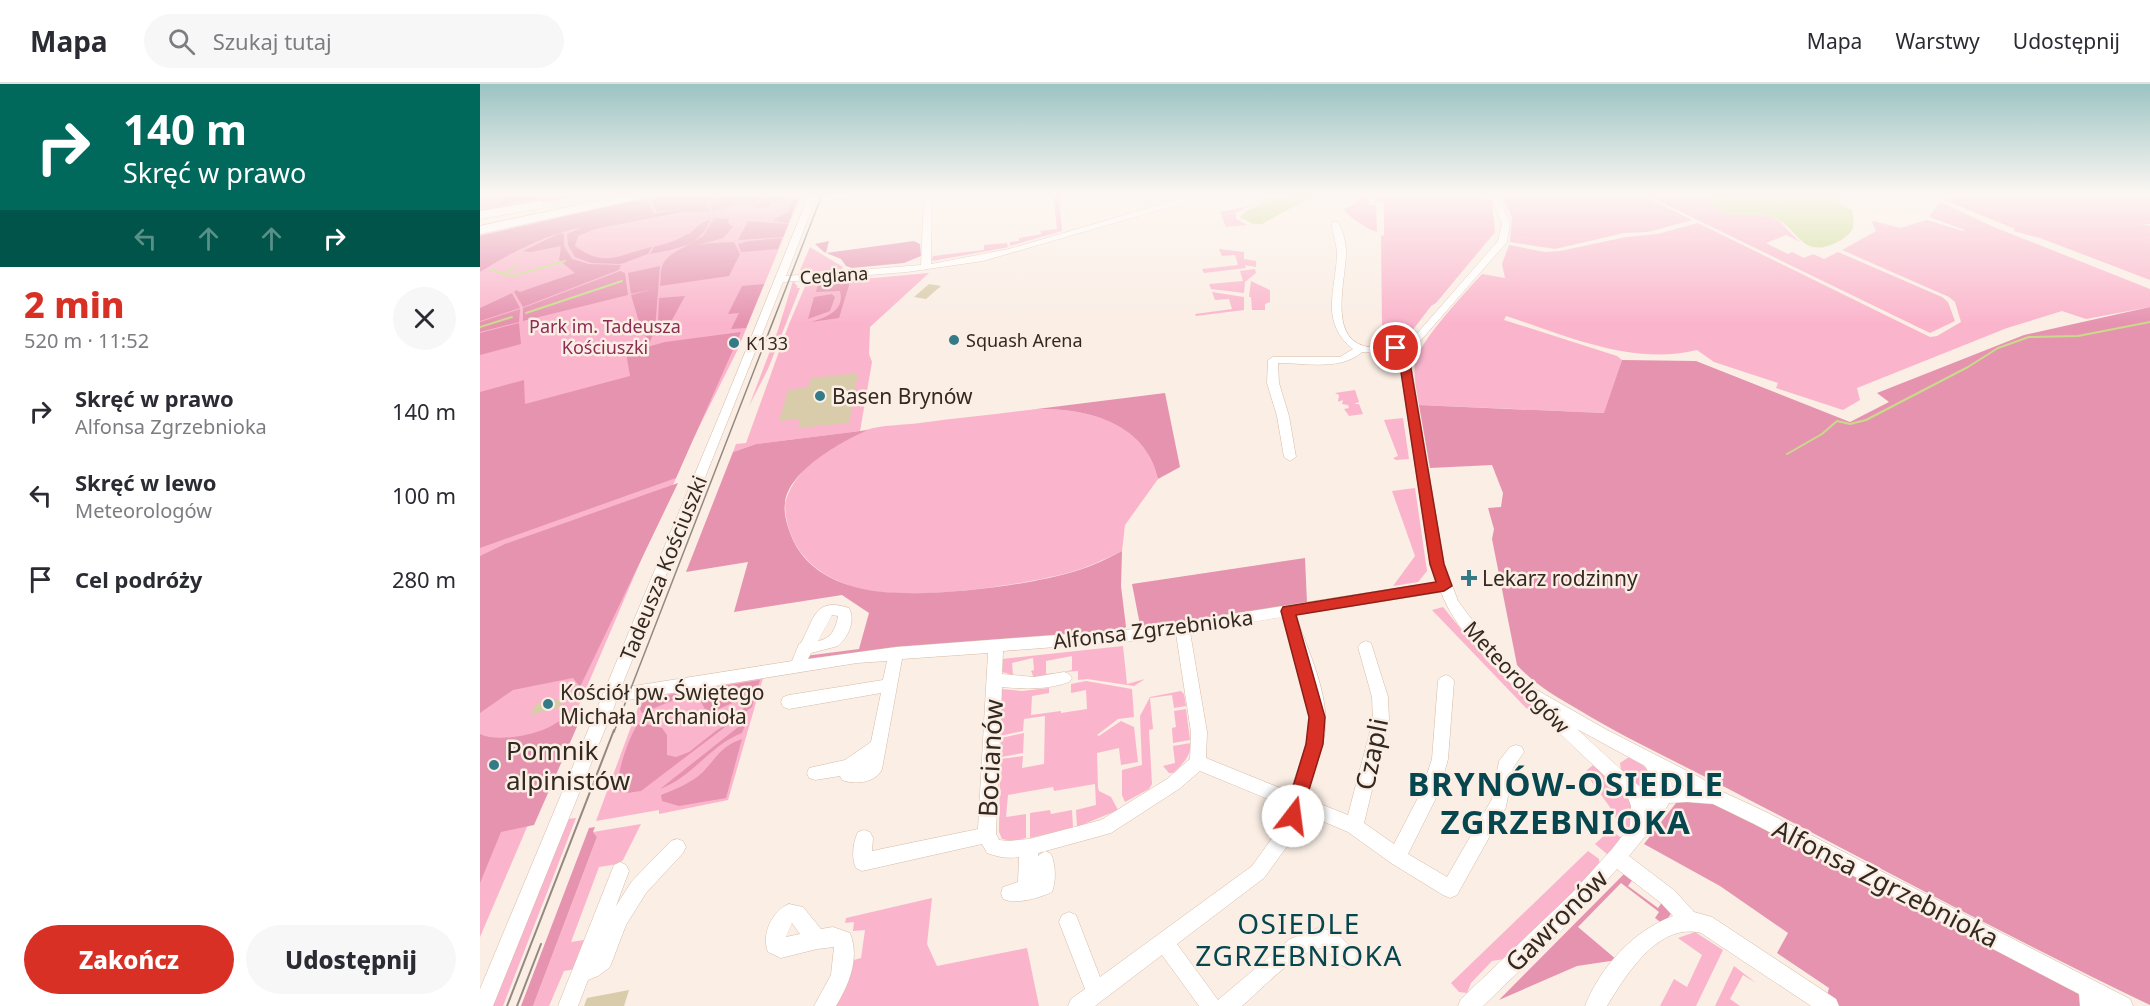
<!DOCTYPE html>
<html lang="pl">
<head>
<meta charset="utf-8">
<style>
	:root { --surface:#fff; --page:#f7f7f7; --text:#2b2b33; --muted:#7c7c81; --line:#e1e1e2; --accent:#d93025 }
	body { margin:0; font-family:"Noto Sans",sans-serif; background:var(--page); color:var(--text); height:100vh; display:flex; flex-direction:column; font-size:22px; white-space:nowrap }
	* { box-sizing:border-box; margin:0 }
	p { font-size:20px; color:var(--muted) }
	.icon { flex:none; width:33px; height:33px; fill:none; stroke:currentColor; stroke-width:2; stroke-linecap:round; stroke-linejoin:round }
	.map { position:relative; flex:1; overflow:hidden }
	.details { display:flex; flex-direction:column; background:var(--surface); width:480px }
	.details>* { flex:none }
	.top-card { background:#00695c; color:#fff; overflow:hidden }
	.pin { position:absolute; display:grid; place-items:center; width:51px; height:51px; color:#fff; margin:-26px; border:3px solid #fff; border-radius:50%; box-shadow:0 2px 6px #0007 }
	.me { position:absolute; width:66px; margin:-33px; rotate:15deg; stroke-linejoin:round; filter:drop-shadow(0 0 4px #0008) }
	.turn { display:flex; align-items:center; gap:21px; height:126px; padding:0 24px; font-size:27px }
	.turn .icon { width:78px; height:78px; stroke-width:2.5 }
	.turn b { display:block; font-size:42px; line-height:51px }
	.lanes { display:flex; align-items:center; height:57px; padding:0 24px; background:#0003; justify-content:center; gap:30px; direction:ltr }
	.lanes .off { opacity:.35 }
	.round { display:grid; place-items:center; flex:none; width:63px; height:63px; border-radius:32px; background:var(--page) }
	.head { display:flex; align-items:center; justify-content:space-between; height:102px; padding:0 24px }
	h1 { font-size:36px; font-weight:800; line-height:45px; color:var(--accent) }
	.cta { display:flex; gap:12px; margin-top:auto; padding:12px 24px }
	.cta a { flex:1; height:69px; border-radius:36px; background:var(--accent); color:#fff; font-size:24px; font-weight:800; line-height:69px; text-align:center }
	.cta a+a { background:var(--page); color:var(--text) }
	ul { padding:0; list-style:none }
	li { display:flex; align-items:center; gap:18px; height:84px; padding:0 24px }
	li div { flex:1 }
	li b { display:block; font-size:22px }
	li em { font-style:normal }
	header { display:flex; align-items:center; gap:36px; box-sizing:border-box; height:84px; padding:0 30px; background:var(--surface); border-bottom:2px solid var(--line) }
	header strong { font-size:28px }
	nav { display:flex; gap:33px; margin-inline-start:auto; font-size:21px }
	.search { width:420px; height:54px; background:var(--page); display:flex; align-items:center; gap:15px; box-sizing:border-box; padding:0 21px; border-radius:33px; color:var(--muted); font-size:22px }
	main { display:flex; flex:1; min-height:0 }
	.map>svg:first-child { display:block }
	.green { fill:#fab5cc }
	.forest { fill:#e693b0 }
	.water { fill:#c8db8b }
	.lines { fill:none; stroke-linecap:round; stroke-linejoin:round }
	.stream { stroke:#c8db8b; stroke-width:2 }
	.building { fill:#d8ccab }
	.minor-casing { stroke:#d8bba5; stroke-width:1 }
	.highway-casing { stroke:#d8bba5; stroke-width:1 }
	.minor { fill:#fff; fill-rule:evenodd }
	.highway { fill:#fff; fill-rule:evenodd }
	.tram-far1 { stroke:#948980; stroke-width:1.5 }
	.tram { stroke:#948980; stroke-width:2 }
	.route { fill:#d93025; stroke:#8d1f18; stroke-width:1.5 }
	.poi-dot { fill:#357a87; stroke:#faeee5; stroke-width:2 }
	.labels { text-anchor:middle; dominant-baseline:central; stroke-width:5; stroke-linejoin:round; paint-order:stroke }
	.far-street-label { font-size:18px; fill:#342920; stroke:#faeee5 }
	.far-park-label { font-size:18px; fill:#8c2c56; stroke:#faeee5 }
	.far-poi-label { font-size:18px; fill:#342920; stroke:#faeee5; text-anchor:start }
	.poi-label { font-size:21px; fill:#342920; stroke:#faeee5; text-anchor:start }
	.street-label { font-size:21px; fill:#342920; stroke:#faeee5 }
	.near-poi-label { font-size:26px; fill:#342920; stroke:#faeee5; text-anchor:start }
	.near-street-label { font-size:26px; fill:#342920; stroke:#faeee5 }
	.near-quarter-label { font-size:28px; letter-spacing:1.5px; fill:#06464f; stroke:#faeee5 }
	.near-district-label { font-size:33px; font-weight:bold; letter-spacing:1.5px; fill:#06464f; stroke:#faeee5 }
</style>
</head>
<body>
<header>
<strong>Mapa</strong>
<div class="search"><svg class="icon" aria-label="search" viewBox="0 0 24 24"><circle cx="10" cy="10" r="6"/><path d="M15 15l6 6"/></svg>Szukaj tutaj</div>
<nav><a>Mapa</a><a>Warstwy</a><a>Udostępnij</a></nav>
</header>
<main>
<section class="details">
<div class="top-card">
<div class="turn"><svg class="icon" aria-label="right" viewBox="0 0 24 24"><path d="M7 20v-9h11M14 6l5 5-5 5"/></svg><div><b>140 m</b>Skręć w prawo</div></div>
<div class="lanes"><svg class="icon off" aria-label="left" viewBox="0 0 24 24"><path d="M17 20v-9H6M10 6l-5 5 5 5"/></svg><svg class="icon off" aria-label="ahead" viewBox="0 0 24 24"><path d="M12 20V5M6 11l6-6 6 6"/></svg><svg class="icon off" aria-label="ahead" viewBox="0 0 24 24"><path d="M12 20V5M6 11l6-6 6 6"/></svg><svg class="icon" aria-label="right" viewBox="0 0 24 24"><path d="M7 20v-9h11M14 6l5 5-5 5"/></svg></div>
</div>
<div class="head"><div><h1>2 min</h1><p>520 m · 11:52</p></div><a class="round"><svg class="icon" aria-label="close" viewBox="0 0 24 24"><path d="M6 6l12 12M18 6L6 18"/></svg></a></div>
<ul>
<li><svg class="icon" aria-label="right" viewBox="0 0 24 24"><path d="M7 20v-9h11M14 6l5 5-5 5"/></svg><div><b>Skręć w prawo</b><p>Alfonsa Zgrzebnioka</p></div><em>140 m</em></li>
<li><svg class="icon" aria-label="left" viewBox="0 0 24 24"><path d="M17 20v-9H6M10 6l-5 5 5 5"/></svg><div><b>Skręć w lewo</b><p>Meteorologów</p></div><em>100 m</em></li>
<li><svg class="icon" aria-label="arrive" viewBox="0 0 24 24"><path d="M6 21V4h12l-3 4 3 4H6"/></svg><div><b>Cel podróży</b></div><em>280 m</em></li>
</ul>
<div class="cta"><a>Zakończ</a><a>Udostępnij</a></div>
</section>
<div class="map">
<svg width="1670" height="922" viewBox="0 0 1670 922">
	<rect width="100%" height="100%" fill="#faeee5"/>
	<!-- green -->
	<path class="green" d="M0 111 27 114 19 119 60 113 110 111 0 129Z
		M179 111H321L257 267 211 359 0 853V151Z
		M573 111H579L582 147 530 162V158L539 157V154L562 150 560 147 577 145Z
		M803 111H812C792 115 774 120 756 129V135L767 141 746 143 740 128 778 120 785 115Z
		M881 111H890L889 121H896L897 148C888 145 869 134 864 125L877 119Z
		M895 111H998L1012 117 1015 148 956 219 951 222 929 251 902 241 901 152 904 151V118L895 119Z
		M1021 111H1162L1212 136 1168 148 1144 149 1075 165 1030 158 1032 133Z
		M1166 111H1225L1231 114 1227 118 1250 130 1285 131 1298 136 1320 158 1306 151 1286 159 1308 170 1312 168 1324 174 1333 170 1344 175 1358 168 1462 213 1468 218 1475 237 1450 249Z
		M1469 111H1670V140H1663L1670 142V196L1560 154 1533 147 1535 145 1467 117 1465 115Z
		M1460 118 1514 143 1670 205V223L1606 235 1582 227 1527 244 1377 304 1380 316 1363 326 1296 304 1298 299 1234 278 1217 266C1152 282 1087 252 1026 232L1024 236 1137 272 1142 276 1125 329 939 321C937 308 933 292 935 279 940 256 985 209 1002 190L1025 194 1022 180 1029 161 1065 168 1080 167 1146 153 1177 150 1218 139 1450 253 1457 252 1481 238 1475 218 1469 213 1362 166 1396 147 1392 138 1394 137 1420 144 1447 136 1483 147 1485 146 1449 133Z
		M527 159 528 163 524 164 452 177 453 172 504 166V161Z
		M330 163 363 183 362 185 334 188 320 186Z
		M739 165 764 168V175L776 177V183L765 181 766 184 724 189 722 185 758 181 755 171 742 172Z
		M775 185 776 189 765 198 764 209 731 205 729 200 763 197 760 187Z
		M449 189 390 243 389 270 392 278 380 347 276 360 253 368 256 360 266 359 309 240 326 200Z
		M313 197 318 203 316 204H320L288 285 269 322 298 246Z
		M771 197 790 206V218L785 220V226H772L771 213H769Z
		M732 208 764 213V226L716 232 715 230 752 225 749 215 735 216Z
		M875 306 879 318 874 320H879L883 330 869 332 864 325 869 324 868 321 862 320 863 316 858 318 859 311 855 309Z
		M557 325C607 324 666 339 678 395L645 441 642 467C625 475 609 483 591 488 540 502 421 520 371 502 339 491 315 472 307 438 306 432 304 422 306 416 316 383 355 357 386 346 402 341 423 341 440 339 479 334 518 330 557 325Z
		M923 334 929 375 916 376 913 374 918 372 904 336Z
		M935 404 947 487 938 498 913 502 935 472 912 407Z
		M963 523 1007 577 1054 621 1047 625 952 526Z
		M643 562 647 600 665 595 654 602 607 595 598 596V587L583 588 592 586V572L566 577V590L577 589V593L554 594 551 587 554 586 553 574 532 579 533 591 522 588V575Z
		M283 594 248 716 179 730V726L116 737 162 613Z
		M606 597 652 605 654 633 638 635 617 651 619 652 641 637 654 643 658 678 641 681 639 664 617 669 618 704 619 707 631 713 638 726 597 743 596 726 616 721 615 700 574 707 573 703 528 711 526 733 546 730V754L532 757 522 755 519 748 520 675 543 672 542 684 564 680 565 632 544 635 543 647 520 652 521 605 542 607 569 604V609L552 612 551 631 581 627V629L607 625 606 606 591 609V600Z
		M701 607 704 610 706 622 694 624 692 611 670 614 673 645 669 646 672 700 669 705 645 718 642 711V686L662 681 660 632 670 613Z
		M706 625 710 656 693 659 692 644 696 643 694 627Z
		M544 649 543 669 521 673V654Z
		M711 659C711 672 702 681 693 689H689L683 682 695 679 693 662Z
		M1149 673 1157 675 1175 694 1176 703 1173 706H1163L1141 686 1140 679Z
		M1117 678 1148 708 1154 735 1147 749 1140 744 1134 729 1107 691V686Z
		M570 726 571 730 592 726 593 744 550 754V729Z
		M96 734 23 922H13L88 735Z
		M161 740 143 776 138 780 119 783 91 858 111 855 96 885 84 887 69 922H53L117 753 113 748Z
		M1130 746 1143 755 1129 771 1127 770 1115 760Z
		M1108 767 1119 775 1120 782 1025 875 1012 877 991 899 987 909 979 908 971 899Z
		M452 814 447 860 457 882 547 864 559 922H349L370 877 381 874 385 846 373 847 374 838 365 839 366 834Z
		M1215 848 1243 866 1216 922H1180L1194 895 1207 903 1222 871 1198 854Z
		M1254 882 1276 899 1263 891 1250 915 1260 922H1235Z"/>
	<!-- forest -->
	<path class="forest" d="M4 111H88L18 120 26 114 9 115Z
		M181 111H247L227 119 230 127 202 128 115 145 98 152 95 162C126 185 139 170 172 163L168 170 141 180 111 179 95 173 88 161 87 150 103 143C67 150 32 168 0 188V152L166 114 174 130 203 124 177 128 170 113Z
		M251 111H282L275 122C262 112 247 127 232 126L230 119Z
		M284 111H320L308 139 292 137 308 128 313 114 292 118 288 123 276 124Z
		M234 134 249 135 248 139 253 143 243 154 197 167 223 152Z
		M230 136C221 163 194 165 170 170L174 163C186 160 198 156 210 149 217 144 219 138 230 136Z
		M268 137H270L308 140 303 153 258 156Z
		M80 149 84 150V162L92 175 109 180 141 181 139 186 43 223 34 208 36 206 40 208 95 189 79 176 81 162 51 168 43 167Z
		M302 154 298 165 261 168 258 160 269 157Z
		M349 157 346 169 434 157 440 160 441 172 424 179 372 184 366 182 361 175 344 168 335 160Z
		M254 158 260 170 249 192 180 202C181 196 180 189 182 183 189 159 234 159 254 158Z
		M180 182 175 245 170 258 162 248 151 211 172 205 151 210 148 189Z
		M140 187 145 189 148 211 43 237V224Z
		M364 198H370L359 234 331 238C346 233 365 227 360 207L336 208 338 200Z
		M284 200 266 244 251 245 259 229 248 230 262 202Z
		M32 209 40 224 0 237V224Z
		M352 210 355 213 350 227 328 235 334 213Z
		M205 212 192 236 178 238 179 214Z
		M1670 223V921C1526 852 1385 776 1243 702 1195 677 1145 654 1099 626 1077 613 1054 600 1037 581L1012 455 1014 445 1008 424 1021 423 1023 409 1012 381 950 384 939 321 1124 329 1142 276 1216 277 1370 338 1409 318 1397 309 1544 251Z
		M40 225 39 238 0 248V238Z
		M39 239 41 260 0 271V249Z
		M261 248 196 394 0 464V308L44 296 45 320 150 292 146 269 185 258Z
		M685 309 700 383 678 395C666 339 607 324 557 325Z
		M388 346C362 357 308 387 305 419 303 431 309 448 314 458 326 482 349 496 375 503 426 518 544 503 596 487 612 482 627 475 642 467L641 502 646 543 637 548 323 576 325 572 379 565 389 529 362 511 254 528 268 478 206 488 253 368 276 360Z
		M198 399 100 603 93 594 33 606 0 629V472L25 460Z
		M825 474 827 519 669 543 660 541 652 500Z
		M280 596 272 623 257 634 161 707 147 709 139 707C134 694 150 650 158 640L162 639 182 644 187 651V671L196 673 209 668 237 646 257 634 265 622 259 616 230 629 226 627 220 616 199 614 162 629 160 625 164 615Z
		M103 629 54 741 21 748 0 799V650C16 658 48 652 65 645 81 638 84 631 103 629Z
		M267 636 262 649C230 661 213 693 180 705Z
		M262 655 246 714 199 722 182 717 181 711C196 705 211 699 223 688 237 673 241 662 262 655Z
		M1211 715 1237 718 1603 906 1607 922H1357L1346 915 1349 904 1297 869 1308 849 1240 802 1164 760 1196 719Z
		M115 743 113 748 117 753 53 922H41L109 744Z
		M1145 789 1153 795 1148 802 1178 824 1183 817 1194 826 1183 840 1175 834 1179 828 1141 799 1098 843 1137 876 1097 882 1019 916Z"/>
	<!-- water -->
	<path class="water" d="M815 111H835L782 140H773L760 133 766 127 793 115Z
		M1225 111H1360L1355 112 1362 121 1372 126C1375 141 1375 148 1361 156 1321 179 1319 143 1294 134 1280 129 1266 132 1252 130 1244 128 1234 122 1227 118L1231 114Z"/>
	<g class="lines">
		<!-- stream -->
		<path class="stream" d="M11 186 32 192 85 177
			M24 190 38 181
			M46 229 142 197
			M0 243 32 233
			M1307 370 1342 350 1357 337 1370 340 1386 336 1488 283 1518 264 1549 253 1598 252 1670 238"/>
	</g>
	<!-- building -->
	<path class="building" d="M449 200 461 202 446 215 434 213Z
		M378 289 369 339 318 344 320 335 299 337 308 306 328 303 331 294Z
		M84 614 79 624 50 631 57 619Z
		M149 906 144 922H104L107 914Z"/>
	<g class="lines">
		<defs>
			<path id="minor" d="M329 111H389L385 113 335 117 306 192 441 181 444 111H452L451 180 529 165 696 116 718 111H731L503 177 427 188 303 198 141 604 312 577 319 560 321 559C335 533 335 513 369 524 376 537 368 553 358 562L331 569 328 575 416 563 655 545 957 498 950 480 919 275 910 270 882 268C861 287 825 279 798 279L799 299 809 332 816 373 810 377 804 373 797 332 787 299 788 276 793 273H860L873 265C839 238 856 206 857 170 857 159 851 147 852 138H858C863 148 866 158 866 169 866 195 848 252 884 262 899 266 912 261 925 261L934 253 1018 157 1022 140 1010 111H1018L1030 140 1027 158 934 264 938 268 930 276 964 480 978 517 1010 560 1055 605 1127 646 1219 693 1243 708 1286 728 1650 915 1653 922H1600L1599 910 1274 740 1233 720 1207 718 1189 719 1180 734 1149 772 1195 807 1214 828 1232 833 1356 915 1359 922H1331L1221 849C1178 838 1146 891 1127 922H1105C1121 882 1153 847 1193 832L1181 819 1137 785 1083 845 1003 922H978L981 915 1091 810 1132 765 1150 742 1151 722 1148 714C1109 677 1070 641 1033 602 1006 574 975 545 961 508L816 531C828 568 849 608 845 647 842 670 832 692 825 714L868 731 893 636 892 613 878 563 881 559 886 557 891 559 908 613 909 636 884 739 914 760 942 706 952 675 958 597 961 593 966 591 971 593 974 597 968 675 959 708 928 770 967 793 1012 715 1019 677 1030 663 1036 661 1042 663 1044 668 1033 684 1026 723 977 811 970 814 963 811 911 779 868 748 821 728 808 761 784 794 697 860 738 916 810 855 838 844 855 847 875 867 878 874 875 881 868 884 861 881 844 864C819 864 781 906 762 922H719L682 871 615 922H588L591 915 605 905 579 838 582 831 589 828 596 831 620 893 772 782 795 750 805 722 720 687 699 705 631 749 558 769V772L565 767 571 770C576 781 576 798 572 808 559 814 536 821 523 815L521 809 523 803 538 798 539 773C528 775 518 773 507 769L502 760 382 787 376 784C371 774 373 758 378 748L384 746 390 748 393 754 392 767 498 745 508 569 422 575 402 685C396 699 375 701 362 696L360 692 335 696 329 694 327 689 329 684 365 676 391 658 401 609 309 625 303 623 301 618 303 613 309 611 403 596 407 577 377 579 136 618 13 922H0V905L242 325ZM352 531 358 532C356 545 351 555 338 557ZM803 533C813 569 833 607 829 646 826 667 817 687 810 708L726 674 727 648 710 548ZM696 550 711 648 710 675 687 695 621 736 549 755 529 757 519 756 516 750 522 603C545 605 567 606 589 598L592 594 589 590 584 588 554 593 522 590 523 567 655 557ZM1097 645 1165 682 1173 695 1175 704 1159 702ZM1190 694 1205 702 1192 703Z
				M197 755 203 757 206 763 203 769 166 809 146 841 130 883 118 892 108 896 98 922H78L134 781 140 778 146 781 149 787 136 822 152 797 191 757Z
				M309 820 323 823 341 845 353 843 370 849C380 875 369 900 356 922H334L351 891 354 863 337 865 301 874 288 868C281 850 292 827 309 820ZM312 839 320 850 306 853Z"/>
			<path id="highway" d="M144 111H165L159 115 0 150V142Z
				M59 117 63 118V124L0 135V127Z"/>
		</defs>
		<!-- minor casing -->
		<use href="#minor" class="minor-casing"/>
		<!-- highway casing -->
		<use href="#highway" class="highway-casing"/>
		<!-- minor -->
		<use href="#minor" class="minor"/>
		<!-- highway -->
		<use href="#highway" class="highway"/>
		<!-- tram-far1 -->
		<path class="tram-far1" d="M134 648 342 111"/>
		<!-- tram -->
		<path class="tram" d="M27 922 134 646
			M37 922 61 860"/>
	</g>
	<!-- sky -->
	<linearGradient id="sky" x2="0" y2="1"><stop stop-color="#9bc4c3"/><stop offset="0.46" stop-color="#fdf7f3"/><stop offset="1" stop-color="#fdf7f3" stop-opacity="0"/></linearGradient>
	<rect width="1670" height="240" fill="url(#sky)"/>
	<!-- route -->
	<path class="route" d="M916 261 922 264 921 268 929 273 964 480 972 502 964 507 816 531 845 633 843 660 821 732 819 738 813 741 806 738 804 732 826 660 829 633 801 527 803 523 956 498 950 480 919 275 910 270 912 262Z"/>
	<!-- markers -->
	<g class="poi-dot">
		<circle cx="474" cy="256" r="6"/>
		<circle cx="254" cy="259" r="6"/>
		<circle cx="340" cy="312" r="6"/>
		<path d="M986 485h6v6h6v6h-6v6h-6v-6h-6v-6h6z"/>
		<circle cx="68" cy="620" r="6"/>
		<circle cx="14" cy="681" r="6"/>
	</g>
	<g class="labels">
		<!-- far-street labels -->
		<g class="far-street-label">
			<text transform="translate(354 191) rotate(-4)">Ceglana</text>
		</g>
		<!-- far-park labels -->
		<g class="far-park-label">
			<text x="125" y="242">Park im. Tadeusza<tspan x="125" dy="21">Kościuszki</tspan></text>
		</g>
		<!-- far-poi labels -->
		<g class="far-poi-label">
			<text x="486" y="256">Squash Arena</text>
			<text x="266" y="259">K133</text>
		</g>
		<!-- poi labels -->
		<g class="poi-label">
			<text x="352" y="312">Basen Brynów</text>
			<text x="1002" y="494">Lekarz rodzinny</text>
			<text x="80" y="608">Kościół pw. Świętego<tspan x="80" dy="24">Michała Archanioła</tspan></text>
		</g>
		<!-- street labels -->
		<g class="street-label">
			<text transform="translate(183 484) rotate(-68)">Tadeusza Kościuszki</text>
			<text transform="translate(673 545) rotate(-7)">Alfonsa Zgrzebnioka</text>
			<text transform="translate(1037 593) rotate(47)">Meteorologów</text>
		</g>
		<!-- near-poi labels -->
		<g class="near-poi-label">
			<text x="26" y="666">Pomnik<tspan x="26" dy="30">alpinistów</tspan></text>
		</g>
		<!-- near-street labels -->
		<g class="near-street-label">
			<text transform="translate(891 670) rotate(-78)">Czapli</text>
			<text transform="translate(510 674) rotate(-87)">Bocianów</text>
			<text transform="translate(1406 799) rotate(27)">Alfonsa Zgrzebnioka</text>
			<text transform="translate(1076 836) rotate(-45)">Gawronów</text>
		</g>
		<!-- near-quarter labels -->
		<g class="near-quarter-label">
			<text x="819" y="839">OSIEDLE<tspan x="819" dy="32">ZGRZEBNIOKA</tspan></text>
		</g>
		<!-- near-district labels -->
		<g class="near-district-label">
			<text x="1086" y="699">BRYNÓW-OSIEDLE<tspan x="1086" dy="38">ZGRZEBNIOKA</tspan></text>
		</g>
	</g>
</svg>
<div class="pin" style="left:916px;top:264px;background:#d93025"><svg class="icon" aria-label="arrive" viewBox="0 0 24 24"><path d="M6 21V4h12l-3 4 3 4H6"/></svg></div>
<svg class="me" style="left:813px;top:732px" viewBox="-20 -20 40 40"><circle r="19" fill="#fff"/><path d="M0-13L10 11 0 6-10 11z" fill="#d93025"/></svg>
</div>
</main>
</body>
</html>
